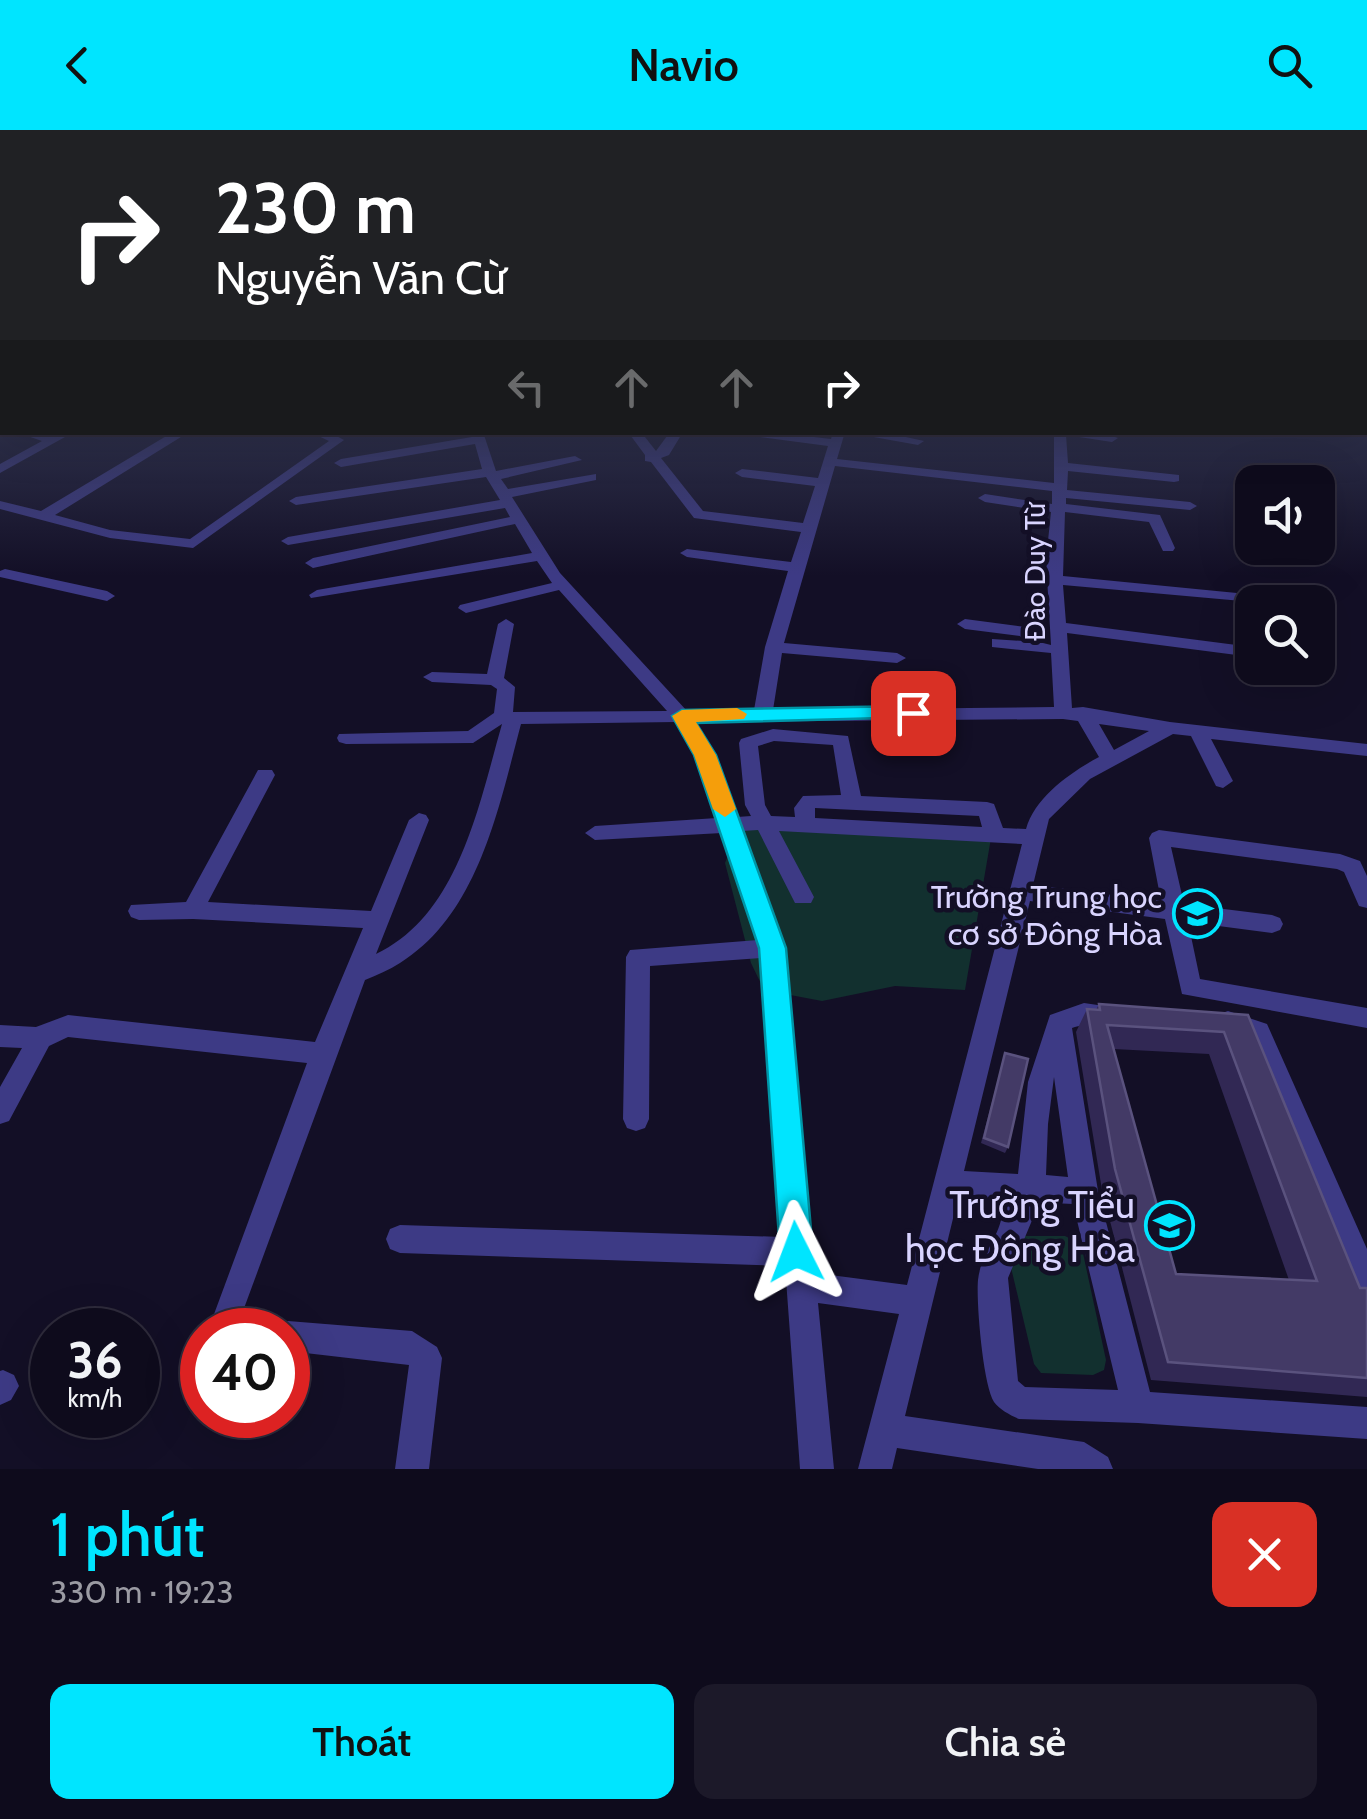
<!DOCTYPE html>
<html lang="vi">
<head>
<meta charset="utf-8">
<style>
	:root { --surface:#0e0b1c; --page:#1c1929; --text:#f1f3f6; --muted:#9b9ba3; --line:#2e2b3b; --accent:#00e5ff }
	body { margin:0; font-family:Cabin,sans-serif; background:var(--page); color:var(--text); height:100vh; display:flex; flex-direction:column; font-size:38px; white-space:nowrap }
	* { box-sizing:border-box; margin:0 }
	p { font-size:32px; color:var(--muted) }
	.icon { flex:none; width:55px; height:55px; fill:none; stroke:currentColor; stroke-width:2; stroke-linecap:round; stroke-linejoin:round }
	.map { position:relative; height:1339px; overflow:hidden }
	.details { display:flex; flex-direction:column; background:var(--surface); flex:1 }
	.details>* { flex:none }
	.top-card { position:absolute; left:0px; top:0px; width:1368px; height:305px; box-shadow:0 10px 40px #0002,0 0 0 2px var(--line); background:#202124; color:#fff; overflow:hidden }
	.buttons { position:absolute; left:1235px; top:335px; display:grid; gap:20px }
	.buttons a { display:grid; place-items:center; width:100px; height:100px; border-radius:20px; background:var(--surface); box-shadow:0 10px 40px #0002,0 0 0 2px var(--line); font-size:50px }
	.speed { position:absolute; left:30px; top:1178px; display:flex; gap:20px; font-size:50px; font-weight:700; text-align:center }
	.speed>* { display:grid; place-content:center; width:130px; height:130px; border-radius:50%; background:var(--surface); box-shadow:0 10px 40px #0002,0 0 0 2px var(--line); line-height:1 }
	.speed small { font-size:25px; font-weight:400 }
	.speed .limit { border:15px solid #d22; background:#fff; color:#111 }
	.pin { position:absolute; display:grid; place-items:center; width:85px; height:85px; color:#fff; margin:-42px; border-radius:20px; box-shadow:0 5px 15px #0006 }
	.me { position:absolute; width:110px; margin:-55px; rotate:357deg; stroke-linejoin:round; filter:drop-shadow(0 0 8px #0008) }
	.turn { display:flex; align-items:center; gap:35px; height:210px; padding:0 50px; font-size:45px }
	.turn .icon { width:130px; height:130px; stroke-width:2.5 }
	.turn b { display:block; font-size:70px; line-height:85px }
	.lanes { display:flex; align-items:center; height:95px; padding:0 50px; background:#0003; justify-content:center; gap:50px; direction:ltr }
	.lanes .off { opacity:.35 }
	.round { display:grid; place-items:center; flex:none; width:105px; height:105px; border-radius:20px; background:var(--page) }
	.head { display:flex; align-items:center; justify-content:space-between; height:170px; padding:0 50px }
	h1 { font-size:60px; font-weight:600; line-height:75px; color:var(--accent) }
	.cta { display:flex; gap:20px; margin-top:auto; padding:20px 50px }
	.cta a { flex:1; height:115px; border-radius:20px; background:var(--accent); color:#111; font-size:40px; font-weight:600; line-height:115px; text-align:center }
	.cta a+a { background:var(--page); color:var(--text) }
	header { display:flex; justify-content:space-between; align-items:center; height:130px; padding:0 50px; background:var(--accent); color:#111; font-size:45px; font-weight:600 }
	.map>svg:first-child { display:block }
	.green { fill:#12302f }
	.lines { fill:none; stroke-linecap:round; stroke-linejoin:round }
	.minor { fill:#3d3a85; fill-rule:evenodd }
	.wall { fill:#312854; fill-rule:evenodd }
	.building { fill:#433a66; stroke:#5a527e; stroke-width:2.5; fill-rule:evenodd }
	.route { fill:#00e5ff; stroke:#0095a6; stroke-width:2.5 }
	.slow { fill:#f59e0b }
	.labels { text-anchor:middle; dominant-baseline:central; stroke-width:9; stroke-linejoin:round; paint-order:stroke }
	.far-street-label { font-size:28px; fill:#d9d4ff; stroke:#130f26 }
	.poi-label { font-size:32px; fill:#d9d4ff; stroke:#130f26; text-anchor:end }
	.near-poi-label { font-size:38px; fill:#d9d4ff; stroke:#130f26; text-anchor:end }
</style>
</head>
<body>
<header><svg class="icon" aria-label="back" viewBox="0 0 24 24"><path d="M15 5l-7 7 7 7"/></svg>Navio<svg class="icon" aria-label="search" viewBox="0 0 24 24"><circle cx="10" cy="10" r="6"/><path d="M15 15l6 6"/></svg></header>
<div class="map">
<svg width="1367" height="1339" viewBox="0 0 1367 1339">
	<rect width="100%" height="100%" fill="#130f26"/>
	<!-- green -->
	<path class="green" d="M740 696 991 708 965 860 895 856 822 871 764 860 751 833 725 733Z
		M1023 1106H1065L1081 1114 1106 1230 1104 1240 1093 1245 1041 1243 1034 1234 1008 1125Z"/>
	<g class="lines">
		<!-- minor -->
		<path class="minor" d="M0 268 2 269V275L0 276Z
			M1365 286 1367 287V297L1365 296Z
			M16 302 52 306 74 302 0 343V334L42 311Z
			M173 302H189L55 385 110 400 190 409 329 311 310 302H329L344 310 193 418 110 408 0 379V371L41 381Z
			M471 302H483L496 341 575 326 582 330 501 349 508 359 596 344V350L512 367 560 443 687 581 754 580 765 517 788 441 687 427 680 423 687 419 791 432 801 402 694 388 651 332 645 331V325L628 302H641L656 321 670 302H683L669 325 661 328 703 381 803 393 815 356 742 347 735 343 742 339 818 348 828 316 723 302H771L831 309 833 302H845L837 329 1054 353V302H1100L1118 308 1112 312 1066 305 1068 333 1179 345V351L1174 352 1068 341 1067 360 1190 372 1197 376 1190 380 1066 368V374L1160 385 1175 418 1173 421H1163L1149 392 1065 382 1063 446 1247 464 1253 466V472L1063 455 1066 493 1252 517V527L1067 503 1072 578 1083 577 1170 592 1367 614V626L1211 609 1233 651 1223 658 1216 656 1191 606 1173 604 1090 649 1049 689 1033 755 1161 771 1149 708 1152 703 1159 700 1340 724 1360 731 1367 746V778L1359 776 1344 742 1337 739 1171 717 1184 774 1272 785 1280 788 1283 794 1280 800 1272 803 1188 792 1200 849 1367 878V898L1182 864 1165 789 1030 771 964 1041 1018 1044 1028 952 1050 885 1084 873 1118 878 1121 885 1118 892C1102 898 1088 892 1072 898L1098 1061 1150 1262 1367 1277V1309L1138 1293 1019 1289C1010 1285 1000 1280 994 1272 983 1255 976 1171 978 1150 981 1120 1007 1101 1002 1070L958 1068 905 1286 1084 1312 1108 1327 1113 1339H1038L897 1318 892 1339H858L899 1184 818 1173 834 1339H800L785 1136 400 1123 390 1119 386 1109 390 1099 400 1095 782 1107 761 828 650 836 649 989 645 998 636 1001 627 998 623 989 626 827 630 820 758 810 722 703 595 710 585 703 595 696 717 688 695 625 677 592 521 594C499 676 479 784 400 833 389 840 377 845 365 850L243 1181 242 1188 248 1200H212L210 1195 307 933 68 907 49 916 9 991 0 994V957L22 918 0 917V895L36 897 68 885 315 912 363 798 193 789 139 790 131 787 128 781 131 775 186 772 258 640H272L275 645 208 772 371 781 409 690 419 683 426 685 429 690 376 824C459 785 479 674 502 594L473 613 346 614 339 612 337 608 339 604 468 601 494 583 497 559 491 555 432 552 423 547 432 542 487 544 498 494 506 489 514 494 504 548 515 557 513 582 667 581 559 460 466 483 458 478 460 475 552 453 537 431 311 468 309 465 317 460 532 423 515 394 313 438 305 433 313 428 510 387 505 378 288 415 281 411 288 407 500 370 486 347 296 375 289 371 296 367 482 339 475 314 341 337 334 333 341 329 472 307ZM835 336 1052 361V374L985 364 978 368 985 372 1051 382 1046 430 1051 515 1043 513 1031 498 1025 497 965 489 957 494 965 499 1020 506 1024 511 992 509V517L1051 523 1054 577 773 580 782 523 897 533 906 528 897 523 784 513ZM1063 589 1078 591 1099 627C1071 642 1035 667 1026 699L1003 698 994 674 987 672 861 666 848 606 773 599 741 609 739 613 745 675 751 686 737 687 715 625 695 592ZM1099 594 1149 601 1114 620ZM774 611 833 615 841 665 803 666 794 678 795 687 771 686 765 675 758 616ZM815 678 979 686 982 697 815 688ZM758 700 795 773H811L814 767 779 701 1022 714 907 1155 815 1143 784 818 742 701ZM1054 947 1068 1047 1046 1045 1048 994ZM1030 1072 1073 1074 1118 1260 1025 1257 1018 1251 1008 1148 1033 1088Z
			M846 302H883L924 311 918 315Z
			M5 439 107 461 115 466 107 471 0 447V441Z
			M1228 881 1267 894 1367 1119V1168L1356 1164 1249 909 1219 898 1216 891 1219 884Z
			M288 1191 412 1201 437 1217 442 1228 429 1339H395L409 1235 288 1221V1200H275L277 1195Z
			M3 1240 14 1245 19 1256 11 1270 0 1275V1241Z"/>
	</g>
	<!-- wall -->
	<path class="wall" d="M1099 874 1248 885 1360 1158H1367V1267L1151 1250 1102 1060 1076 902 1087 879 1096 880ZM1114 919 1209 924 1289 1150 1176 1144Z
		M1005 923 1008 1017 1005 1023 981 1013Z"/>
	<!-- building -->
	<path class="building" d="M1099 874 1248 885 1360 1158H1367V1248L1168 1232 1115 1039 1087 879 1100 880ZM1107 895 1224 902 1317 1151 1176 1144Z
		M1005 923 1028 929 1008 1017 984 1008Z"/>
	<!-- sky -->
	<linearGradient id="sky" x2="0" y2="1"><stop stop-color="#0a0815"/><stop offset="0.58" stop-color="#333752"/><stop offset="1" stop-color="#333752" stop-opacity="0"/></linearGradient>
	<rect width="1367" height="446" fill="url(#sky)"/>
	<!-- route -->
	<path class="route" d="M913 576 920 578V587L696 593 716 625 786 818 813 1122 808 1133 796 1138 785 1133 780 1122 759 818 694 625 672 586 682 580Z"/>
	<!-- slow -->
	<path class="slow" d="M737 578 747 584 744 589 696 592 716 625 736 679 725 687 713 679 694 625 672 586 682 580Z"/>
	<!-- icons -->
	<defs>
		<symbol id="school-ring" viewBox="-11 -11 22 22"><circle r="9.5" fill="#130f26" stroke="#00e5ff" stroke-width="1.5"/><path d="M0-5L7-2L0 1L-7-2ZM-4 1L0 2.5L4 1V4Q0 6-4 4Z" fill="#00e5ff"/></symbol>
	</defs>
	<g fill-rule="evenodd">
		<use href="#school-ring" x="1170" y="756" width="55" height="55"/>
		<use href="#school-ring" x="1142" y="1068" width="55" height="55"/>
	</g>
	<g class="labels">
		<!-- far-street labels -->
		<g class="far-street-label">
			<text transform="translate(1035 442) rotate(-90)">Đào Duy Từ</text>
		</g>
		<!-- poi labels -->
		<g class="poi-label">
			<text x="1162" y="766">Trường Trung học<tspan x="1162" dy="37">cơ sở Đông Hòa</tspan></text>
		</g>
		<!-- near-poi labels -->
		<g class="near-poi-label">
			<text x="1135" y="1074">Trường Tiểu<tspan x="1135" dy="44">học Đông Hòa</tspan></text>
		</g>
	</g>
</svg>
<div class="buttons">
<a><svg class="icon" aria-label="sound" viewBox="0 0 24 24"><path d="M4 9h4l5-4v14l-5-4H4zM17 9q2 3 0 6"/></svg></a>
<a><svg class="icon" aria-label="search" viewBox="0 0 24 24"><circle cx="10" cy="10" r="6"/><path d="M15 15l6 6"/></svg></a>
</div>
<div class="speed"><div>36<small>km/h</small></div><div class="limit">40</div></div>
<div class="pin" style="left:913px;top:583px;background:#d93025"><svg class="icon" aria-label="arrive" viewBox="0 0 24 24"><path d="M6 21V4h12l-3 4 3 4H6"/></svg></div>
<svg class="me" style="left:796px;top:1122px" viewBox="-20 -20 40 40"><path d="M0-17L14 15 0 8-14 15z" fill="#00e5ff" stroke="#fff" stroke-width="4"/></svg>
<div class="top-card">
<div class="turn"><svg class="icon" aria-label="right" viewBox="0 0 24 24"><path d="M7 20v-9h11M14 6l5 5-5 5"/></svg><div><b>230 m</b>Nguyễn Văn Cừ</div></div>
<div class="lanes"><svg class="icon off" aria-label="left" viewBox="0 0 24 24"><path d="M17 20v-9H6M10 6l-5 5 5 5"/></svg><svg class="icon off" aria-label="ahead" viewBox="0 0 24 24"><path d="M12 20V5M6 11l6-6 6 6"/></svg><svg class="icon off" aria-label="ahead" viewBox="0 0 24 24"><path d="M12 20V5M6 11l6-6 6 6"/></svg><svg class="icon" aria-label="right" viewBox="0 0 24 24"><path d="M7 20v-9h11M14 6l5 5-5 5"/></svg></div>
</div>
</div>
<section class="details">
<div class="head"><div><h1>1 phút</h1><p>330 m · 19:23</p></div><a class="round" style="background:#d93025;color:#fff"><svg class="icon" aria-label="close" viewBox="0 0 24 24"><path d="M6 6l12 12M18 6L6 18"/></svg></a></div>
<div class="cta"><a>Thoát</a><a>Chia sẻ</a></div>
</section>
</body>
</html>
